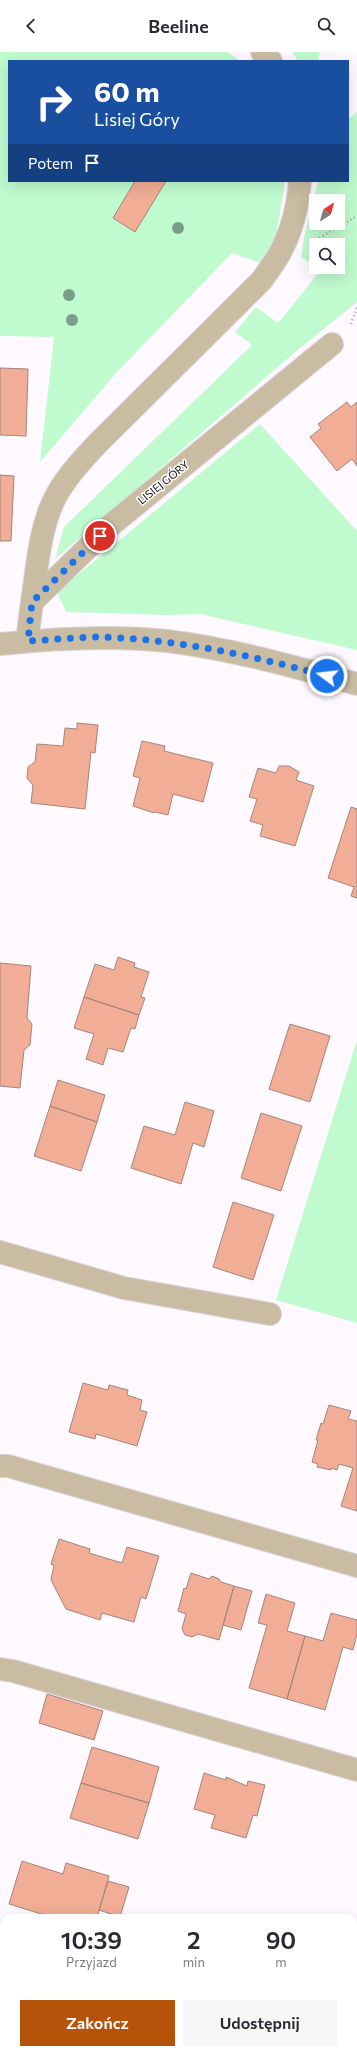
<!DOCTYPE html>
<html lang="pl">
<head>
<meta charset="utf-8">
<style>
	:root { --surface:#fff; --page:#f7f7f7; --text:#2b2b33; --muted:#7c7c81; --accent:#b45309 }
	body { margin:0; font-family:Commissioner,sans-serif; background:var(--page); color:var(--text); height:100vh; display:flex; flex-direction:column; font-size:15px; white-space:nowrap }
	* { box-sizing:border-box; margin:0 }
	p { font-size:13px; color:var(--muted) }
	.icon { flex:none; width:22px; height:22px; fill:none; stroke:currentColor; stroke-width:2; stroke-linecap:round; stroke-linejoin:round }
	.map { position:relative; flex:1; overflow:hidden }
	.drawer { position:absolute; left:0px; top:1862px; width:357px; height:140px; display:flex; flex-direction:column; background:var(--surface); border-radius:12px 12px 0 0; box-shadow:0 4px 16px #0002 }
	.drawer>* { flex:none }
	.top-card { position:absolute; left:8px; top:8px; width:341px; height:122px; border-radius:0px; box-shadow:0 4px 16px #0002; background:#1a4fa0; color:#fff; overflow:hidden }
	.needle { width:26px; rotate:37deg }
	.buttons { position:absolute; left:309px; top:142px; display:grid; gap:8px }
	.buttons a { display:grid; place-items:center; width:36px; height:36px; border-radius:0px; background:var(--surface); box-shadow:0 4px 16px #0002; font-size:20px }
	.pin { position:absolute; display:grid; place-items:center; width:34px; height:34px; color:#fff; margin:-17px; border:2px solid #fff; border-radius:50%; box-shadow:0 1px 4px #0007 }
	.me { position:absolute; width:44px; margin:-22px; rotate:285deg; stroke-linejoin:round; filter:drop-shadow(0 0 3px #0008) }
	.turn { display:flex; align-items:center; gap:14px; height:84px; padding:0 20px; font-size:18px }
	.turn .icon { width:52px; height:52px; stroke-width:2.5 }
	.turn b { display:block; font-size:28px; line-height:34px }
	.then { display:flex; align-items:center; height:38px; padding:0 20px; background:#0003; gap:8px; font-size:15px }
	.eta { display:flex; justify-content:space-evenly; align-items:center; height:68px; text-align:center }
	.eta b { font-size:24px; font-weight:600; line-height:28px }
	.cta { display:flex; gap:8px; margin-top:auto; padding:8px 20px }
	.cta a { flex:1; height:46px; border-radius:0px; background:var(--accent); color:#fff; font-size:16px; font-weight:600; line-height:46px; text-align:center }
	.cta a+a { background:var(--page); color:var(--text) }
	header { display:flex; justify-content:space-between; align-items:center; height:52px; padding:0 20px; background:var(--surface); font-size:18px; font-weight:600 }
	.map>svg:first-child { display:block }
	.green { fill:#c0facf; fill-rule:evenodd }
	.building { fill:#f1ad95; stroke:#a5857a }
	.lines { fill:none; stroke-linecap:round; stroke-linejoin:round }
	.minor-casing { stroke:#d9d3d9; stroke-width:24 }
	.path { stroke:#a59fa5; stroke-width:2.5; stroke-dasharray:1 3; stroke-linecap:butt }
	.minor { stroke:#cabca2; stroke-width:22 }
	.tree { fill:#799d89 }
	.route { stroke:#1a73e8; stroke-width:7; stroke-dasharray:0 12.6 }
	.labels { text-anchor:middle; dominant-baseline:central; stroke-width:3; stroke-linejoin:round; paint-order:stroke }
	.street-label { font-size:11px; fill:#140c14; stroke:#fff }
</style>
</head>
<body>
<header><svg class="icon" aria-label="back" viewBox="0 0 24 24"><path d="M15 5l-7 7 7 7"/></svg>Beeline<svg class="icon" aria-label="search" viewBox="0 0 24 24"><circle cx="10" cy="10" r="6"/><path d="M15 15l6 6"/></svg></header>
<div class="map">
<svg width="357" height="2002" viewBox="0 0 357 2002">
	<rect width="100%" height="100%" fill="#fef9fe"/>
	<!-- green -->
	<path class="green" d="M0 0H228L240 9H9V129H284V138L275 188 262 212 232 201 117 320 40 410 54 285 0 284Z
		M292 0H320L318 9H298Z
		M357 60V250L300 296 55 507 64 475 252 293 235 280 256 255 278 271 321 218 317 215H338V193H316V214L301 205 304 186 318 129H348V67ZM316 149H338V171H316Z
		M260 372 357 479V598L200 562 167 563 66 560 57 540Z
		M357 988V1271L276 1248Z"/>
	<!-- building -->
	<path class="building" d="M135 129H166L135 180 113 166Z
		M0 316 28 317 26 384 0 383Z
		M347 350 351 355 357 350V414L352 407 337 419 310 385 321 376 318 372Z
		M0 423 14 424 11 489H0Z
		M77 671 98 673 95 701 91 700 85 757 31 751 33 733 27 726 28 715 35 710 37 692 63 694 65 676 77 677Z
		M142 689 165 694 164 699 213 711 203 750 173 742 168 763 155 760 154 761 133 754 140 726 133 724Z
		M279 714H289L299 720 296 728 314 734 295 794 260 784 263 773 250 769 257 747 249 745 258 716 276 721Z
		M351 755 357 757V846L351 844 354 835 328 826Z
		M118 905 135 911 134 915 149 920 141 945 145 946 139 963 84 945 95 912 114 918Z
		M0 911 31 914 27 966 32 972 30 993 24 998 20 1036 0 1034Z
		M84 945 139 963 135 977 131 976 123 1000 108 996 103 1013 86 1007 94 982 74 976Z
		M290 972 330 984 310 1050 269 1037Z
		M58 1028 105 1043 97 1070 50 1054Z
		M185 1050 214 1059 204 1095 193 1091 181 1132 131 1116 144 1074 175 1083Z
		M50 1054 97 1070 81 1119 34 1104Z
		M261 1061 302 1074 281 1139 241 1126Z
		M233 1150 274 1163 253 1228 213 1215Z
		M83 1331 108 1338 109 1333 128 1338 127 1343 142 1348 140 1358 147 1360 137 1394 96 1382 95 1387 69 1380Z
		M329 1353 351 1359 348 1367 357 1369V1459L341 1454 353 1416 339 1412 337 1418 331 1416V1418L317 1415 318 1412 312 1410 318 1388H316L321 1371 323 1372Z
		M59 1487 90 1497 89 1501 122 1511 127 1495 159 1504 146 1547 141 1545 134 1570 102 1561 100 1568 66 1557 51 1528 54 1513 51 1512Z
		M191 1521 209 1527 212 1524 219 1527 221 1530 234 1534 219 1588 198 1582 192 1585 185 1583 182 1577 186 1562 178 1559 184 1536 186 1537Z
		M234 1534 252 1539 241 1578 223 1573Z
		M266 1542 295 1551 287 1579 305 1584 287 1647 249 1636 267 1573 258 1571Z
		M331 1561 357 1568V1582L353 1598 343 1595 325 1658 287 1647 305 1584 323 1589Z
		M47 1642 103 1659 94 1688 39 1671Z
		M92 1695 159 1715 149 1751 81 1731Z
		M204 1721 226 1728V1725L247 1734 248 1729 265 1733 257 1764 253 1763 246 1786 211 1776 215 1763 194 1757Z
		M81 1731 149 1751 138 1787 70 1766Z
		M22 1809 63 1822 66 1811 109 1824 97 1866H54L9 1852Z
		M108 1829 129 1835 120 1865 99 1858Z
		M353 1949 357 1950V2002H329L330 1998H353Z"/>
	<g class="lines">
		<defs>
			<path id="minor" d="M262 0 271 9
				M32 550C37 517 40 473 56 444 67 424 82 408 98 391L262 228C268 219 276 209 281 199 292 178 298 152 300 129
				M27 589 32 550 111 473 332 292
				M0 592C56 586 111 583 167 589 232 597 295 615 357 632
				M0 1200 124 1236 270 1262
				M0 1414H8L357 1514
				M0 1617 13 1619 357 1718
				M0 1981H4
				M119 1998 131 2002"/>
		</defs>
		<!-- minor casing -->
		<use href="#minor" class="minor-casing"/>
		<!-- path -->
		<path class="path" d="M316 188 357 164
			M351 272 357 255"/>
		<!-- minor -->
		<use href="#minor" class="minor"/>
	</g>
	<!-- trees -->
	<g class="tree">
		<circle cx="178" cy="176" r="6"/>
		<circle cx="69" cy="243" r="6"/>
		<circle cx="72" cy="268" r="6"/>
	</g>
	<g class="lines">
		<!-- route -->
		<path class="route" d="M100 484 32 550 28 589C52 588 76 585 100 585 178 587 253 604 327 624"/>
	</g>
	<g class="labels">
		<!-- street labels -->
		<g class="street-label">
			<text transform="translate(163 430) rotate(-39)">LISIEJ GÓRY</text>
		</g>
	</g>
</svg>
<div class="buttons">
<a><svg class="needle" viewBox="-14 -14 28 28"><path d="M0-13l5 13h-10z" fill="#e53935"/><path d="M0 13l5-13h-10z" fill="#7c7c81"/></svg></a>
<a><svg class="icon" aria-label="search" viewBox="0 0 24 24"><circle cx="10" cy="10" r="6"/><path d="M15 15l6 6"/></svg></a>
</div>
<div class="pin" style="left:100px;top:484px;background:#d93025"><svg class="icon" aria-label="arrive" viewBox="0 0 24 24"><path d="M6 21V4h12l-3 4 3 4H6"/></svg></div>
<svg class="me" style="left:327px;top:624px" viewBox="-20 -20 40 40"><circle r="17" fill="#1a73e8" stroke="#fff" stroke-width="3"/><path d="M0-11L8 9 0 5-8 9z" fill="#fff"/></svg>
<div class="top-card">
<div class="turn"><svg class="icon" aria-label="right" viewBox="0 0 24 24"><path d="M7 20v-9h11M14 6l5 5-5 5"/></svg><div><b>60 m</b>Lisiej Góry</div></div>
<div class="then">Potem<svg class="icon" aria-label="arrive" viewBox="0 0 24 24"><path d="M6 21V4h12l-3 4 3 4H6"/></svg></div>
</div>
<section class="drawer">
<div class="eta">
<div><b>10:39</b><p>Przyjazd</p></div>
<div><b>2</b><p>min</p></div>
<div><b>90</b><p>m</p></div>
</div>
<div class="cta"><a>Zakończ</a><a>Udostępnij</a></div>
</section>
</div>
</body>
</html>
